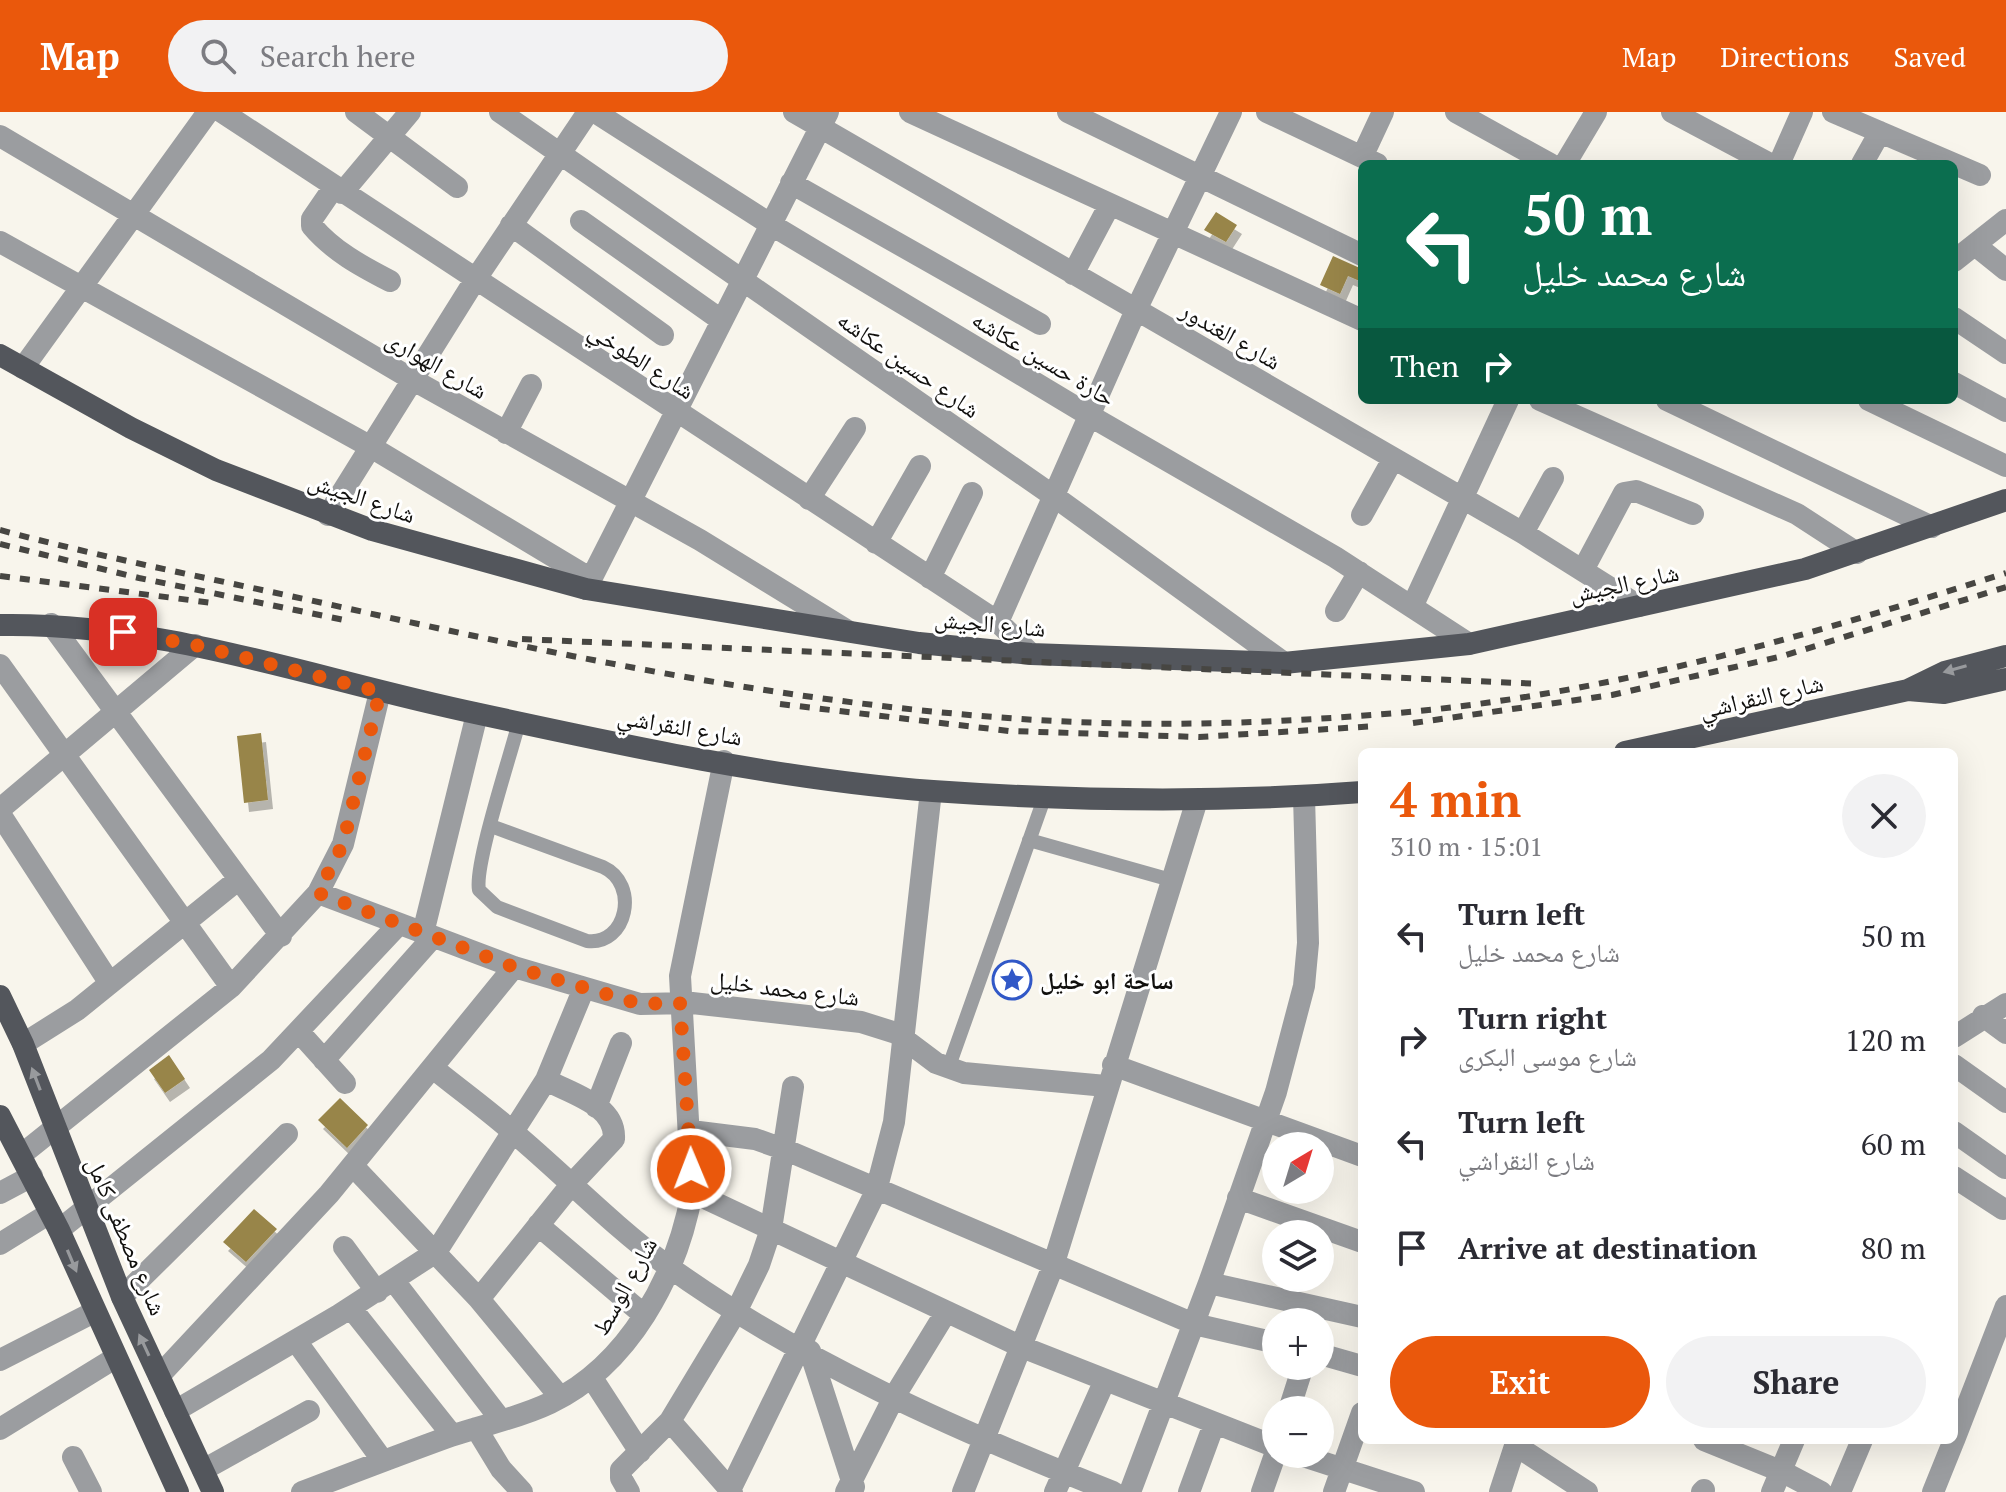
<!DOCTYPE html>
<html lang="en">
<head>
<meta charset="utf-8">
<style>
	:root { --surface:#fff; --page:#f2f2f3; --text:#2b2b33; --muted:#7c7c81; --accent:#ea580c }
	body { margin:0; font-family:"PT Serif","Noto Naskh Arabic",serif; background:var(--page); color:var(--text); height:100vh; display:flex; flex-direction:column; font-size:30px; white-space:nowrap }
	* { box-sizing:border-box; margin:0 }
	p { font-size:26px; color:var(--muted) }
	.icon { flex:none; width:44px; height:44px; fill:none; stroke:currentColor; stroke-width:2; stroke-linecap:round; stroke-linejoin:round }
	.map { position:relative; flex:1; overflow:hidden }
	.details { position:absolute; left:1358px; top:636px; width:600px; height:696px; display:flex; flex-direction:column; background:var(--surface); border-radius:12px; box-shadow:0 8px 32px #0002 }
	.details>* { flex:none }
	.hud { position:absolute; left:1358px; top:48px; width:600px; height:244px; border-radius:12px; box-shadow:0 8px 32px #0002; background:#0b6e4f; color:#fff; overflow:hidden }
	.needle { width:52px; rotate:38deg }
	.fabs { position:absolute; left:1262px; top:1020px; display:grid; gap:16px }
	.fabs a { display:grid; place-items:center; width:72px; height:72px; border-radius:50%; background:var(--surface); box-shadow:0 8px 32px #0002; font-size:40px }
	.pin { position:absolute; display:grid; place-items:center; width:68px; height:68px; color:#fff; margin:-34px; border-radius:16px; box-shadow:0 4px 12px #0006 }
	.me { position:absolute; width:88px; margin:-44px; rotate:359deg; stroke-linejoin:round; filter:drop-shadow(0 0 6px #0008) }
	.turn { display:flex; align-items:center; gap:28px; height:168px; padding:0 32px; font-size:36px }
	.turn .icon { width:104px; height:104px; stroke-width:2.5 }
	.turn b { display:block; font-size:56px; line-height:68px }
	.then { display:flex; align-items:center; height:76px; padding:0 32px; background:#0003; gap:16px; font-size:30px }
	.round { display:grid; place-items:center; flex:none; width:84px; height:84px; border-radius:42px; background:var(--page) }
	.headline { display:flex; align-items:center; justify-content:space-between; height:136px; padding:0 32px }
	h1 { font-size:48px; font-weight:700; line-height:60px; color:var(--accent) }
	.cta { display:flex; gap:16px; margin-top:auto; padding:16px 32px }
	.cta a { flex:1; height:92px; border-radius:48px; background:var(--accent); color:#fff; font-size:32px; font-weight:700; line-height:92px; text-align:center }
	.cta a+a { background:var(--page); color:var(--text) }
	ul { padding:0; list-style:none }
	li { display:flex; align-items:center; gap:24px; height:104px; padding:0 32px }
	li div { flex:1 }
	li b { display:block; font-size:30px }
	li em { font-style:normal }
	header { display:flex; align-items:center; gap:48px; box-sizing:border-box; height:112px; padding:0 40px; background:var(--accent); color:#fff }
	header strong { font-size:38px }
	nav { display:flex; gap:44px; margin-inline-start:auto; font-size:28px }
	.search { width:560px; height:72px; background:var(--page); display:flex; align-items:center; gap:20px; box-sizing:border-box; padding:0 28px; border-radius:44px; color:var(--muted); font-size:30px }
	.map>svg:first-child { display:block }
	.building { fill:#988548; filter:url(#shadow) }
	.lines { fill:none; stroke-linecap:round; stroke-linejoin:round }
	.service { stroke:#9b9da0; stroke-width:14 }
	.minor { stroke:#9b9da0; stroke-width:22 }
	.primary { stroke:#53565c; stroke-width:22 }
	.rail { stroke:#474642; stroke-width:6; stroke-dasharray:10 10; stroke-linecap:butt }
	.oneway { fill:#989a9d }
	.route { stroke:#ea580c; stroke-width:14; stroke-dasharray:0 25.2 }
	.labels { text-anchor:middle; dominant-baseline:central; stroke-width:6; stroke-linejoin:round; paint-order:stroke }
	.street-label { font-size:24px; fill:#11100e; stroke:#fff }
	.poi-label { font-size:24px; font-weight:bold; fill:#11100e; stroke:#fff; text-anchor:start }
</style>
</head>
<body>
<header>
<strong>Map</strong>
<div class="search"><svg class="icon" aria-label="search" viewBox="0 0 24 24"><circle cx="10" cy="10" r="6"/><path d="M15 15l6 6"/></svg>Search here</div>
<nav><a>Map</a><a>Directions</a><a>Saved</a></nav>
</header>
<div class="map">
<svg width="2006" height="1380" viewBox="0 0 2006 1380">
	<defs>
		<filter id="shadow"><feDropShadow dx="5" dy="9" stdDeviation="0" flood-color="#0004"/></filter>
	</defs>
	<rect width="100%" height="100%" fill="#f8f5ec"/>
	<!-- building -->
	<path class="building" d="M1216 100 1237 113 1226 130 1204 118Z
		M1333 144 1362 157V170L1348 164 1340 182 1320 173Z
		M261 621 268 688 244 691 237 624Z
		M169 943 185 967 165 981 149 958Z
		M340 986 368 1013 347 1036 318 1008Z
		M254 1097 277 1117 246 1150 223 1130Z"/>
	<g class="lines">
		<!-- service -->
		<path class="service" d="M491 714 603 755C640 772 627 834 587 829L497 795 479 778C474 753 511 642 519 610
			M1029 728 1171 768
			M948 957 1045 684"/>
		<!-- minor -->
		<path class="minor" d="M222 0 998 510 1031 542
			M356 0 457 75
			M500 0 1055 385 1284 551
			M595 0 770 112 1092 305 1335 445 1469 532
			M794 0 1523 421 1639 494
			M910 0 1362 208
			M1068 0 1362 143
			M1267 0 1377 52
			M1456 0 1550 52
			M1672 0 1770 52
			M1833 0 1980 63
			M0 24 415 269 700 428 848 519
			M1362 45 1383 0
			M1565 52 1596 0
			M1779 52 1802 0
			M1862 52 1880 20
			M791 71 1040 212
			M334 75 312 107V114C333 139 361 154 390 169
			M342 81 410 0
			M581 109 721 208
			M511 113 663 223
			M0 130 371 335 591 467
			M1975 133 2006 158
			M1954 149 2006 108
			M1073 162 1109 94
			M1954 206 2006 241
			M23 256 208 0
			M1954 271 2006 299
			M1540 288 1797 402 1857 441
			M1667 288 1932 415
			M1869 288 2006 354
			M506 321 531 273
			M809 387 855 316
			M328 403 475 168 588 0
			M1362 403 1393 347
			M1523 421 1553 366
			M876 431 920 354
			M1583 458 1624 381 1636 379 1693 402
			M930 466 972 381
			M586 477 828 0
			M1412 495 1508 288
			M1336 499 1359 460
			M998 510 1136 198 1231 0
			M51 512 281 824
			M0 553 231 875
			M0 697 195 533
			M0 702 109 870
			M318 781 514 855 640 892 692 891 861 910 896 921 936 951 964 961 1106 974
			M423 821 477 602
			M1983 904 2006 921
			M300 921 345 971
			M1954 925 2006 892
			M23 932 77 898 239 767
			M324 948 433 825
			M1113 953 1362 1044
			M1954 953 2006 990
			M433 956C460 978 488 998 514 1021 565 1064 611 1112 665 1152 796 1248 963 1321 1113 1380
			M596 995 621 931
			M691 1019 755 1027 786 1038 1194 1212 1276 1231
			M1954 1020 2005 1056
			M21 1043 231 875 318 781 343 732 380 580
			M353 1054 479 1187 560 1285
			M1954 1065 2003 1097
			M692 1080 1022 1235 1276 1335
			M0 1081 32 1064
			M1238 1086 1362 1130
			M538 1113 644 1203
			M59 1118 271 948 399 812
			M0 1132 50 1101
			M344 1135 377 1180
			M394 1169 501 1308
			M1209 1171 1362 1205
			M122 1185 287 1022
			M479 1187 570 1074 614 1027C616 993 572 982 546 968
			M351 1196 452 1323
			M296 1229 383 1349
			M810 1239 854 1375
			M1320 1242 1362 1254
			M0 1248 94 1200
			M159 1264 329 1082 514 855
			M592 1266 640 1340
			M1289 1298 1303 1254
			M175 1299 339 1203 436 1140 546 968 584 876
			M670 1309 732 1380
			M476 1316 501 1357 522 1380
			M0 1317 115 1246
			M1704 1328 1783 1360 1821 1380
			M1954 1328 2006 1194
			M1515 1333 1587 1380
			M1297 1342 1414 1380
			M73 1345 91 1380
			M203 1358 309 1299
			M730 1378 876 1079 894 1010 931 679
			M302 1380C352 1361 401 1342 451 1324 483 1313 519 1306 550 1291 629 1253 677 1164 692 1080L680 864 724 649
			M629 1380 621 1366V1358L670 1309 737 1198 759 1153 771 1117 793 975
			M846 1380 894 1285 946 1200
			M963 1380 1053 1154 1197 688
			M1055 1380 1105 1268
			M1130 1380 1209 1171 1276 980 1304 874 1308 831 1304 684
			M1189 1380 1214 1312
			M1262 1380 1276 1340
			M1334 1380 1362 1301
			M1500 1380 1517 1328
			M1702 1380 1704 1378
			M1772 1380 1794 1328
			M1840 1380 1862 1328
			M1933 1380 1954 1328"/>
		<!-- primary -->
		<path class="primary" d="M0 243 131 316 216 358 372 418 586 477 919 531 1031 542 1284 551 1469 532 1805 457 2006 388
			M0 513C163 510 317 568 475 601 622 633 783 668 933 679 1075 689 1220 691 1362 680
			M1908 578 1944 581 2006 567
			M1625 640 1908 578 1945 560 2006 544
			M0 884 23 932 122 1185 213 1380
			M0 1004 59 1118 178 1380"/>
		<!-- rail -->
		<path class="rail" d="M0 418C116 449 233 471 350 497 567 545 785 590 1008 606 1137 616 1268 612 1397 601 1606 583 1808 524 2006 461
			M0 432 139 466 344 508
			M0 464 213 491
			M522 527 1541 572
			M780 592 1009 619 1199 625 1378 614
			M1413 611 1612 583 1783 544 2006 475"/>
	</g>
	<!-- one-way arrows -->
	<defs><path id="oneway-solid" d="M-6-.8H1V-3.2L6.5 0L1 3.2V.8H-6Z" transform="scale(2)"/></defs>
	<g class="oneway">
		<use href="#oneway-solid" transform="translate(1955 557) rotate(164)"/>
		<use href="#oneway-solid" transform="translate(36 967) rotate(-111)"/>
		<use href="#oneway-solid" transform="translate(72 1149) rotate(67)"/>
		<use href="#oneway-solid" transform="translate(144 1233) rotate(-115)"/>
	</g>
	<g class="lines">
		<!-- route -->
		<path class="route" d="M123 520 195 533 380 580 343 732 318 781 514 855 640 892 680 891 691 1057"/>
	</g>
	<!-- icons -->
	<defs>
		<symbol id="sight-ring" viewBox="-11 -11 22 22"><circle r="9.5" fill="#fff" stroke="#3158c7" stroke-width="1.5"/><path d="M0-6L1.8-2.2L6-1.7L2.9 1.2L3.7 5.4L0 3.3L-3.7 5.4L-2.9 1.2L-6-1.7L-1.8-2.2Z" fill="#3158c7"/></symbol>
	</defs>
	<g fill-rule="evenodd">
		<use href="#sight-ring" x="990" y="846" width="44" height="44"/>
	</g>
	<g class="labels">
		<!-- street labels -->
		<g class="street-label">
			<text transform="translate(1231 223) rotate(30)">شارع الغندور</text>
			<text transform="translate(1044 246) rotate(31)">حارة حسين عكاشه</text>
			<text transform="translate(642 248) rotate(33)">شارع الطوخي</text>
			<text transform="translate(437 252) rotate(30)">شارع الهوارى</text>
			<text transform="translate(909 252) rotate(35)">شارع حسين عكاشه</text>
			<text transform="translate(362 385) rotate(19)">شارع الجيش</text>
			<text transform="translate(1624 471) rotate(-12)">شارع الجيش</text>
			<text transform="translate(990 511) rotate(5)">شارع الجيش</text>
			<text transform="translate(1761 584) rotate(-13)">شارع النقراشي</text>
			<text transform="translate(680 614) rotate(10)">شارع النقراشي</text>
			<text transform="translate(785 876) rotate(7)">شارع محمد خليل</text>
			<text transform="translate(127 1124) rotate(67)">شارع مصطفى كامل</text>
			<text transform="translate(624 1174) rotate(-61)">شارع الوسط</text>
		</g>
		<!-- poi labels -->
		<g class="poi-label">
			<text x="1040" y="868">ساحة ابو خليل</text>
		</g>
	</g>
</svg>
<div class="fabs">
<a><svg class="needle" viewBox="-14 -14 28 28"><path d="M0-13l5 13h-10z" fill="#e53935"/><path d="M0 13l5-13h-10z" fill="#7c7c81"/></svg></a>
<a><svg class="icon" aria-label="layers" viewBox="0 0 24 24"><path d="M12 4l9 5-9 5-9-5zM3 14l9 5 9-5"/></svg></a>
<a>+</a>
<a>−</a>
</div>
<div class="pin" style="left:123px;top:520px;background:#d93025"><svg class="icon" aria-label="arrive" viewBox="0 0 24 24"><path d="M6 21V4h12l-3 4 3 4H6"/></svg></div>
<svg class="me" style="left:691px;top:1057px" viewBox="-20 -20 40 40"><circle r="17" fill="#ea580c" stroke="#fff" stroke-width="3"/><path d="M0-11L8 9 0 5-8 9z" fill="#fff"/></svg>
<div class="hud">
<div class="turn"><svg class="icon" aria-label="left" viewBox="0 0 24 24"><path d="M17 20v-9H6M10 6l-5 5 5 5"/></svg><div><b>50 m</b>شارع محمد خليل</div></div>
<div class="then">Then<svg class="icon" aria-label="right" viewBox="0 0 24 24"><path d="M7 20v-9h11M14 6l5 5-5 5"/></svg></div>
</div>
<section class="details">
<div class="headline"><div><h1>4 min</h1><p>310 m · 15:01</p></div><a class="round"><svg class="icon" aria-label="close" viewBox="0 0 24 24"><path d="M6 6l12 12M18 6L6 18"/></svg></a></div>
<ul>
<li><svg class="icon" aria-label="left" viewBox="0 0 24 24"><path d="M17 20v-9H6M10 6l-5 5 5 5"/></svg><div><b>Turn left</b><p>شارع محمد خليل</p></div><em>50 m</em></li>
<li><svg class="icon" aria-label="right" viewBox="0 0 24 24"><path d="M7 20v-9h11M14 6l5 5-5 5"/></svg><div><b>Turn right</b><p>شارع موسى البكرى</p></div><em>120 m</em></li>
<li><svg class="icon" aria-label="left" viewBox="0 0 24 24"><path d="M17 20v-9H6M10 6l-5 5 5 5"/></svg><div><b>Turn left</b><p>شارع النقراشي</p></div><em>60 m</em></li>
<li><svg class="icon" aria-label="arrive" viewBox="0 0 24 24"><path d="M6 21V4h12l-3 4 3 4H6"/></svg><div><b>Arrive at destination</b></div><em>80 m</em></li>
</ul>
<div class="cta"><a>Exit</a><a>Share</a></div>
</section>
</div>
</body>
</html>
